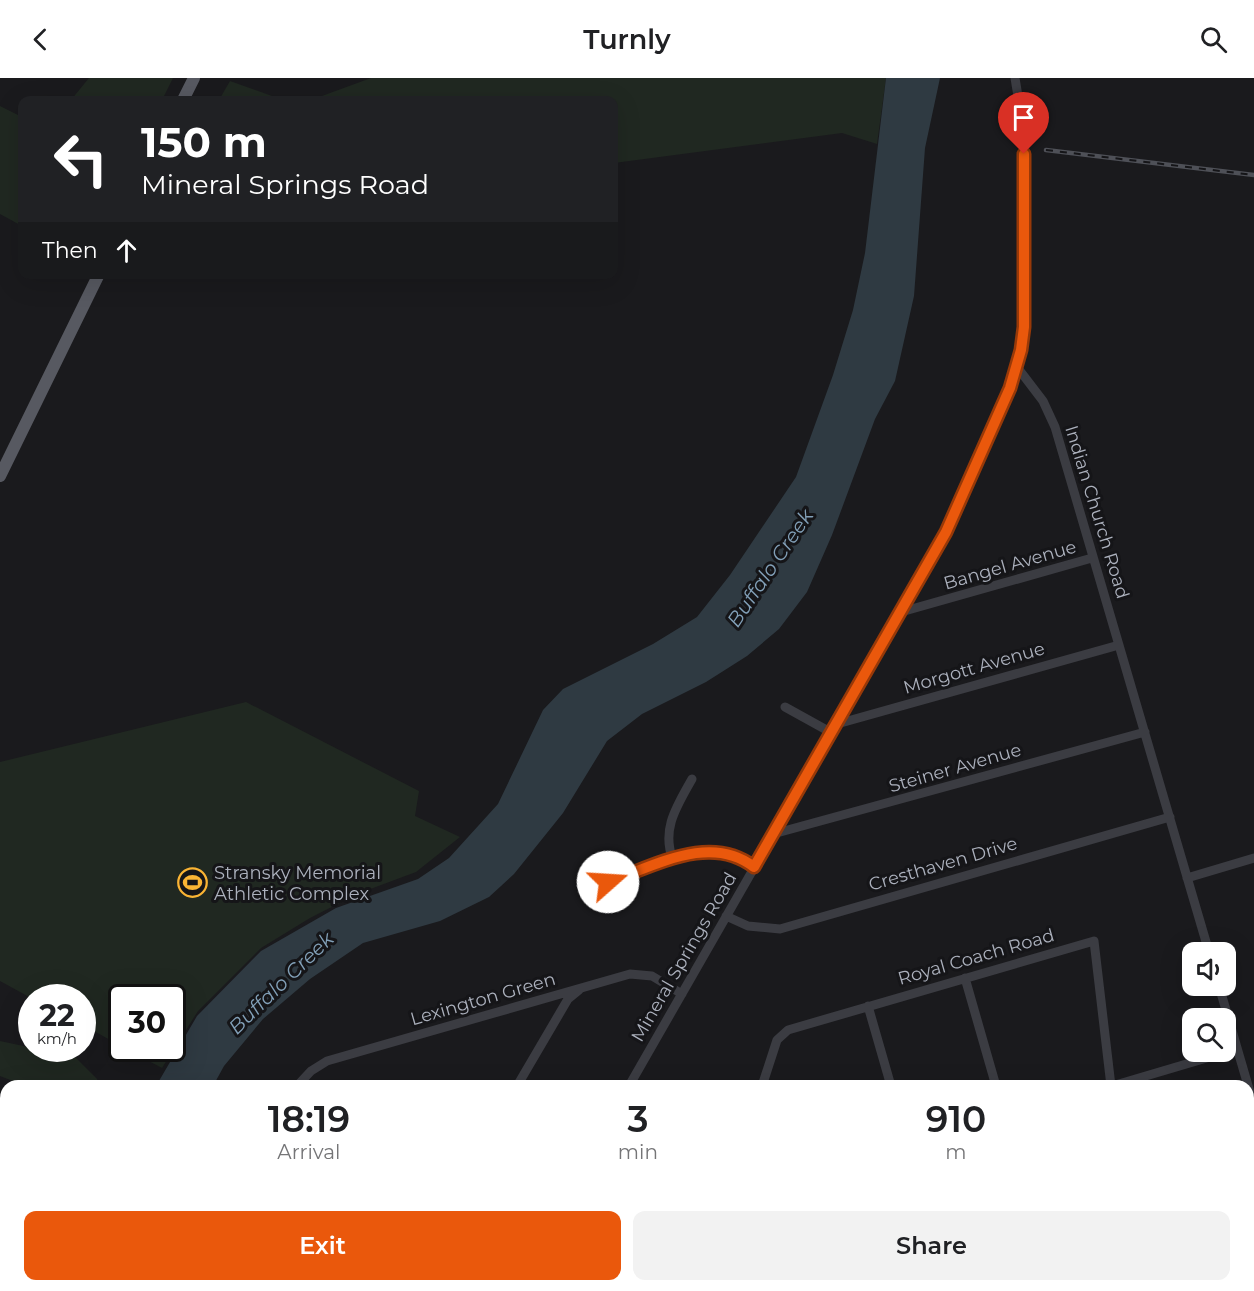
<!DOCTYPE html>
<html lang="en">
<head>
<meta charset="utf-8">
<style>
	:root { --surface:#fff; --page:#f2f2f2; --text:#202124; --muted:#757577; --accent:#ea580c }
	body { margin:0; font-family:Montserrat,sans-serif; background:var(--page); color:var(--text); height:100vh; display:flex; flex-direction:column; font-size:22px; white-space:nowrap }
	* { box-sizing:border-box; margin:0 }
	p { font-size:20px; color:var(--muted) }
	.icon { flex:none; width:33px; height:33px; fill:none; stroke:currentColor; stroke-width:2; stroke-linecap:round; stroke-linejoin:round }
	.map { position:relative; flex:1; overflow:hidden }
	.drawer { position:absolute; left:0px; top:1002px; width:1254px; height:212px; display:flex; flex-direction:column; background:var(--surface); border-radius:18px 18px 0 0; box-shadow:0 6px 24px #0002 }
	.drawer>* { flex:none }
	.banner { position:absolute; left:18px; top:18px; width:600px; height:183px; border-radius:12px; box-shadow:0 6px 24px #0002; background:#202124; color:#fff; overflow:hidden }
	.buttons { position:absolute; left:1182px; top:864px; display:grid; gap:12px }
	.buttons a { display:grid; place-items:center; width:54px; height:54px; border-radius:12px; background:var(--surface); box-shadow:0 6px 24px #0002; font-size:30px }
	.speed { position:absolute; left:18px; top:906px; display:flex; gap:12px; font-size:30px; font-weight:700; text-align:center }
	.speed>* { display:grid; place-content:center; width:78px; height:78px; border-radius:50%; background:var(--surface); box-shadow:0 6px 24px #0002; line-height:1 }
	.speed small { font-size:15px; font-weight:400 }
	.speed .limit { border:3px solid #111; border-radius:9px; background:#fff; color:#111 }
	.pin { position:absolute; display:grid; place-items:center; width:51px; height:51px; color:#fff; margin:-62px -26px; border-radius:50% 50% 50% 0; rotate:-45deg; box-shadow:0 0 6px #0007 }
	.pin .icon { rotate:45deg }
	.me { position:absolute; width:66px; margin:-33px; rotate:71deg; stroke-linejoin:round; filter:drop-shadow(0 0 4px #0008) }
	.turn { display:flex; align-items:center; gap:21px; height:126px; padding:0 24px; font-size:27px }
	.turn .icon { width:78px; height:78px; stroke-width:2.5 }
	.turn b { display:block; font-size:42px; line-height:51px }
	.then { display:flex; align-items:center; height:57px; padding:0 24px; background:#0003; gap:12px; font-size:22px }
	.eta { display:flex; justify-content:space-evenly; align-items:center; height:102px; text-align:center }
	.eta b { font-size:36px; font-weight:600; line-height:42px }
	.action { display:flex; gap:12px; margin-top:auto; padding:12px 24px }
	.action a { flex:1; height:69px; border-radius:12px; background:var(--accent); color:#fff; font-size:24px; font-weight:600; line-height:69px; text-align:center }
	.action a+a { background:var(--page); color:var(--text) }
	header { display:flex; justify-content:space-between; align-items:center; height:78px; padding:0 24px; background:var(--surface); font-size:27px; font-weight:600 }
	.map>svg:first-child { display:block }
	.green { fill:#202821 }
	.water { fill:#2f3a42 }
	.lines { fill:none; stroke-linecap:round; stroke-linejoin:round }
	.minor { stroke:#3b3c42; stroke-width:9 }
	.major { stroke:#575961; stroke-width:12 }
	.rail-casing { stroke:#4e5057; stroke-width:4.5 }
	.rail { stroke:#151518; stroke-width:2; stroke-dasharray:7; stroke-linecap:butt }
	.route-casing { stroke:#983908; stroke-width:15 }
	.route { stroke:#ea580c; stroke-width:10 }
	.labels { text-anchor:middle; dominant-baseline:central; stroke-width:6; stroke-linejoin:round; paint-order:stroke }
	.street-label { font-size:18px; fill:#acb1bd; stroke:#151518 }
	.poi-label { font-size:18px; fill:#acb1bd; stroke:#151518; text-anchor:start }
	.water-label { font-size:20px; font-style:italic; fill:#82a0b8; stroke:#151518 }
</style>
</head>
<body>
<header><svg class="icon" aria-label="back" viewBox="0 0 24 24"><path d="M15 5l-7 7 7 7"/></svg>Turnly<svg class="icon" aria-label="search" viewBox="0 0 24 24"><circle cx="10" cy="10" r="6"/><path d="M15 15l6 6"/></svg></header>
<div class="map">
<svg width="1254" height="1213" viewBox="0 0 1254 1213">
	<rect width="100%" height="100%" fill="#1a1a1d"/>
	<!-- green -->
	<path class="green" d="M89 0H173L162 22H71Z
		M371 0H886L877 66 842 55 614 85V22H311Z
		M230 3 283 22H219Z
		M0 28 22 39V148L0 136Z
		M246 624 419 713 415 738 460 759 416 794 357 816 310 840 261 870 198 933 162 990 126 971 172 970V920H122L121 968 83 947 82 920H31L0 903V684Z
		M0 963 75 979 97 1001 100 1008H26L0 998Z
		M856 1208H1081L1083 1213H852Z"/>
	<!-- water -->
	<path class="water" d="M886 0H940L925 70 914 218 895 303 875 341 832 457 807 514 779 551 747 578 706 604 642 636 607 663 563 735 514 796 489 819 440 843 363 865 310 901 263 941 224 988 213 1008H156L197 938 261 873 336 830 418 801 449 780 498 726 543 632 563 611 653 566 697 539 730 497 796 399 833 297 853 232 865 175Z
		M100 1208H152L151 1213H99Z"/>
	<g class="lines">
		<!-- minor -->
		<path class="minor" d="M1017 289 1043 323 1055 349 1209 874
			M901 534 1092 480
			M785 629 832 655
			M837 646 1119 567
			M773 756 1145 654
			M673 782C661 751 677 728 692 701
			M1187 800 1254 780
			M608 803C654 788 710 755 754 789
			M726 838 748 848 780 851 1170 739
			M965 900 996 1008
			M1219 908 1254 1028
			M868 928 891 1008
			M297 1008 311 993 327 983 630 896 652 898 682 916
			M517 1008 568 921 579 912
			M629 1008 938 469 992 353 1009 310 1021 272 1025 234 1024 55 1015 0
			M762 1008 777 962 788 952 1094 863 1111 1008
			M1112 1008 1237 971
			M510 1213 513 1208"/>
		<!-- major -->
		<path class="major" d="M183 22 194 0
			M0 398 99 196"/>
		<defs>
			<path id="rail" d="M1046 72 1254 97"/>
		</defs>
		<!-- rail casing -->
		<use href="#rail" class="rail-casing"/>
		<!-- rail -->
		<use href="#rail" class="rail"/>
	</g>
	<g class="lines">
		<defs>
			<path id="route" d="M608 804C655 788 710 755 754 789L946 454 1010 310 1021 272 1024 249V76"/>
		</defs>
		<!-- route casing -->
		<use href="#route" class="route-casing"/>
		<!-- route -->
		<use href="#route" class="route"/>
	</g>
	<!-- icons -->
	<defs>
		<symbol id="stadium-ring" viewBox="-11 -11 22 22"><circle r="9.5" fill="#151518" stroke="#fab434" stroke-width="1.5"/><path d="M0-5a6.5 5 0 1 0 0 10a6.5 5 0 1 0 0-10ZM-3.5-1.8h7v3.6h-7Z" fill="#fab434"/></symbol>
	</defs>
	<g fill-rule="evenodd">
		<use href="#stadium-ring" x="176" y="788" width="33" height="33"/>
	</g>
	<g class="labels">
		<!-- street labels -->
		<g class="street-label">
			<text transform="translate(1097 434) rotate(73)">Indian Church Road</text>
			<text transform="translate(1010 487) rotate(-16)">Bangel Avenue</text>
			<text transform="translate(974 590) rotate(-16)">Morgott Avenue</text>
			<text transform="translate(955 690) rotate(-16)">Steiner Avenue</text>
			<text transform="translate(943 786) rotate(-16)">Cresthaven Drive</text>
			<text transform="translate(684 879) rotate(-60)">Mineral Springs Road</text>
			<text transform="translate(976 879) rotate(-16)">Royal Coach Road</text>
			<text transform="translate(483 921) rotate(-16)">Lexington Green</text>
		</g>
		<!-- poi labels -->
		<g class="poi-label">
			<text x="214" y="795">Stransky Memorial<tspan x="214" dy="21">Athletic Complex</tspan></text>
		</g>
		<!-- water labels -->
		<g class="water-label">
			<text transform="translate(770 490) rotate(-56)">Buffalo Creek</text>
			<text transform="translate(281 905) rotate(-44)">Buffalo Creek</text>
		</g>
	</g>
</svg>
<div class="buttons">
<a><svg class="icon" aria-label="sound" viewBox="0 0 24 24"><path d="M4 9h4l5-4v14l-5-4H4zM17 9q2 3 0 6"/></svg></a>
<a><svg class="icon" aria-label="search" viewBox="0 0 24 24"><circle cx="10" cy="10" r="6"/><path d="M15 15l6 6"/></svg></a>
</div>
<div class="speed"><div>22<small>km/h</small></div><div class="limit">30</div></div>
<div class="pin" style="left:1024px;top:76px;background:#d93025"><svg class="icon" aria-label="arrive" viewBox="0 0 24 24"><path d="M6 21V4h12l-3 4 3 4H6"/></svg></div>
<svg class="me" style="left:608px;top:804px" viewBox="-20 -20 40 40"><circle r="19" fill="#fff"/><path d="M0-13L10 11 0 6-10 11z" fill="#ea580c"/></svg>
<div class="banner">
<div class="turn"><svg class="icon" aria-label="left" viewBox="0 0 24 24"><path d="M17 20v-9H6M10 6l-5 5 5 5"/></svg><div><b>150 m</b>Mineral Springs Road</div></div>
<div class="then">Then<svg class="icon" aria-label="ahead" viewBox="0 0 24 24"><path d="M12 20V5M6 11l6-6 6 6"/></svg></div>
</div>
<section class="drawer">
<div class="eta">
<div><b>18:19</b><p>Arrival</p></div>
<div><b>3</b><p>min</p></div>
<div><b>910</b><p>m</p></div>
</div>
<div class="action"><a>Exit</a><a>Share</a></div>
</section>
</div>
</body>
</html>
